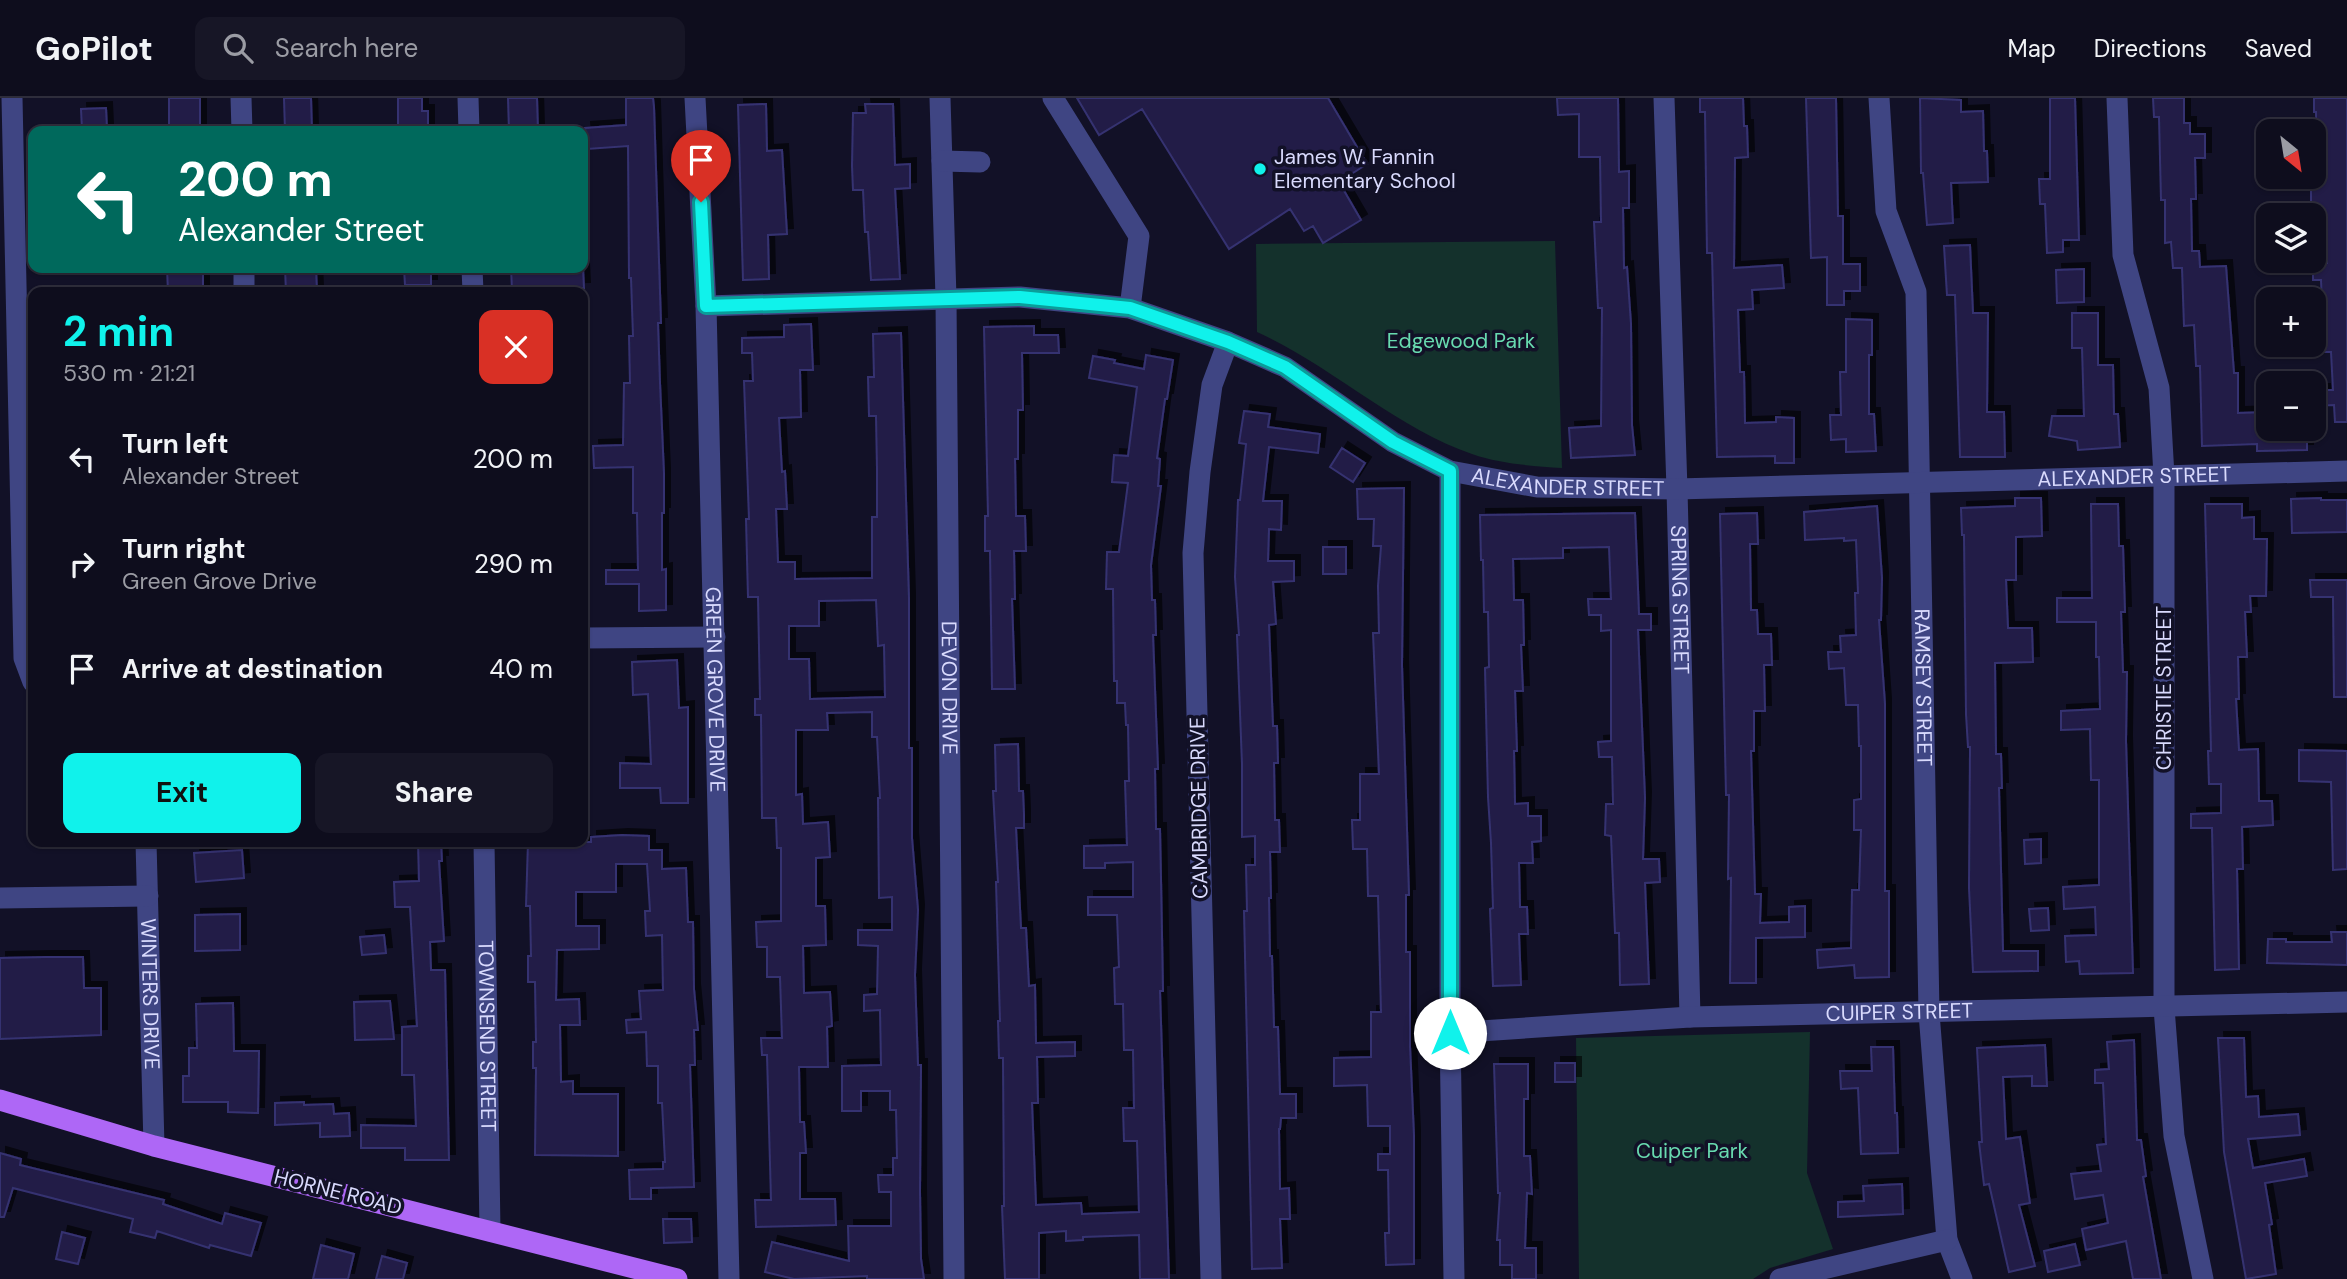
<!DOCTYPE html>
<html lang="en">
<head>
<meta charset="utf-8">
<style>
	:root { --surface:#0e0d1d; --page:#171626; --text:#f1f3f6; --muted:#9b9ca4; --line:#2e2d3b; --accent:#10f2eb }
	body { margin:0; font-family:"DM Sans",sans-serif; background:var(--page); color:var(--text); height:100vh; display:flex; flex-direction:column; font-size:26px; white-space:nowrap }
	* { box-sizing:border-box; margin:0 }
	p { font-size:23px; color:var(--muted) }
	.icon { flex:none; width:38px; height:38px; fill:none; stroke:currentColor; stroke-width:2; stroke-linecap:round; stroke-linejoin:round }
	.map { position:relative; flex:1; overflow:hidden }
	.sheet { position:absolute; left:28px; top:189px; width:560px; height:560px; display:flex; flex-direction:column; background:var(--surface); border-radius:14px; box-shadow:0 2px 5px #0004,0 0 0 2px var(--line) }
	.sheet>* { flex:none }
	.banner { position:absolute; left:28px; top:28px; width:560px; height:147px; border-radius:14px; box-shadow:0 2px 5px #0004,0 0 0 2px var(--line); background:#00695c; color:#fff; overflow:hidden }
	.needle { width:46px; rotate:150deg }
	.tools { position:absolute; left:2256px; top:21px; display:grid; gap:14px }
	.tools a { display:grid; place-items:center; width:70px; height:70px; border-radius:14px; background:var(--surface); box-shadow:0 2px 5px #0004,0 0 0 2px var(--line); font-size:35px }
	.pin { position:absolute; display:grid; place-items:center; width:60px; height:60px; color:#fff; margin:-72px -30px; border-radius:50% 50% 50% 0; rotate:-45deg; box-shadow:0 0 7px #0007 }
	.pin .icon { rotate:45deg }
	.me { position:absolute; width:77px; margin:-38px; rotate:0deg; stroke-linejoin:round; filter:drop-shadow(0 0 5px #0008) }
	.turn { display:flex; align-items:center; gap:24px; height:147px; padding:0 35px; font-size:32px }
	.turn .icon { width:91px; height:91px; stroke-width:2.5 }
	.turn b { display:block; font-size:49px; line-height:60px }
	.round { display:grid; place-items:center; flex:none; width:74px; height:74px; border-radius:14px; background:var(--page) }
	.headline { display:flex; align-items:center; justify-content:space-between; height:119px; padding:0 35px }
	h1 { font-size:42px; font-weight:700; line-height:52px; color:var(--accent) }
	.cta { display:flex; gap:14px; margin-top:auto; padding:14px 35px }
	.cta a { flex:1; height:80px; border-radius:14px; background:var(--accent); color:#111; font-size:28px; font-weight:700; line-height:80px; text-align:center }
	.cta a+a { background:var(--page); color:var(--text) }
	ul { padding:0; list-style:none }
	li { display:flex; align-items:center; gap:21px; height:105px; padding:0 35px }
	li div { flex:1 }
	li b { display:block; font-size:26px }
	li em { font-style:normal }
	header { display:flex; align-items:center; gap:42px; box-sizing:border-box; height:98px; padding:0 35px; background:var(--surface); border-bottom:2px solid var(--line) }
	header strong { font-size:33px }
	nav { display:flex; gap:38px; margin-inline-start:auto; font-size:24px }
	.search { width:490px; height:63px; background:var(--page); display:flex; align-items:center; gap:18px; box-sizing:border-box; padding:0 24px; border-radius:14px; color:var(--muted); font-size:26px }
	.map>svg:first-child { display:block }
	.green { fill:#14312c }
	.building { fill:#211e47; stroke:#363271; stroke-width:2; fill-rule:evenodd; filter:url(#shadow) }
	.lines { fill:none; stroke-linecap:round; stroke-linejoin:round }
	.minor { stroke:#3f4583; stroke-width:21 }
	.major { stroke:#ae67f6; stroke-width:21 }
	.route-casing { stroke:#0a9d99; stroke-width:18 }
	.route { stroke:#10f2eb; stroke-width:12 }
	.poi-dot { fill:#10f2eb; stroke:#121127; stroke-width:2.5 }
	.labels { text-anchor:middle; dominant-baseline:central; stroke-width:7; stroke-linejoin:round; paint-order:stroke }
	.poi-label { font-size:21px; fill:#d9dafd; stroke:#121127; text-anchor:start }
	.park-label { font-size:21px; fill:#68daaf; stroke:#121127 }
	.street-label { font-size:21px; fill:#d9dafd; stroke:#121127 }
</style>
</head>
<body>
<header>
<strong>GoPilot</strong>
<div class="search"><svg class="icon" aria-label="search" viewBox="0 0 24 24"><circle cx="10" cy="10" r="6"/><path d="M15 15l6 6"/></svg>Search here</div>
<nav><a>Map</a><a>Directions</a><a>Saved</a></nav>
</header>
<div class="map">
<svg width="2347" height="1181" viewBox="0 0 2347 1181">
	<defs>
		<filter id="shadow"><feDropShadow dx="6" dy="-6" stdDeviation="0" flood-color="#0009"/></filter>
	</defs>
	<rect width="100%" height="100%" fill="#121127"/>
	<!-- green -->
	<path class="green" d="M1555 143 1562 370C1532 368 1501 366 1472 356 1396 330 1332 268 1257 234L1256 146Z
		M1810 934 1807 1075 1833 1151 1770 1170 1753 1181H1579L1576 940Z"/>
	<!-- building -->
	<path class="building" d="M169 0H200V33H169Z
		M284 0H311L312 33H285Z
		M398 0H422V13H428V33H398Z
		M508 0H537L538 33H509Z
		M626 0H653L654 9 661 225H658L660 285 664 376V415H662V472L666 471V512L639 513V486H606V472H638L637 415H633V369L594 370 593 348 623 347 624 285H630L629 238H633L631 180H629L628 48 587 51 585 30 626 27Z
		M1077 0H1328L1367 66 1339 84 1361 122 1323 145 1313 128 1304 133 1290 111 1229 151 1142 11 1099 37Z
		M1557 0H1618L1619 74 1629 73V110H1623L1624 170 1627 169 1631 226 1632 327 1635 357 1571 360 1569 330 1601 328 1602 210H1598L1594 124H1601L1600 59H1579V16L1558 17Z
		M1700 0H1743L1744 28H1747L1748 59 1735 60 1734 170 1782 167 1784 190 1752 192 1753 211 1738 212 1740 274H1744L1745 325 1776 324V319L1794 320V365H1775V358L1717 359 1712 155H1707L1705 14H1700Z
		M1806 0H1836L1838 118H1843V166H1860V193H1844V207H1827V159L1811 160Z
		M1920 0 1961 2V14L1983 13 1984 53H1987L1988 84 1951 85 1953 125 1927 127 1923 75H1921Z
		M2050 0H2075L2079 142H2063V154L2047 155 2045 106H2040L2039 81H2050Z
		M2153 0H2184V25H2190V36H2205V60H2195L2196 101H2191L2192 153H2199L2200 169 2226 168 2234 275H2238V315L2268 314V331H2307V352L2257 353V346L2202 348 2200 268H2196L2194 227 2184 228 2182 170H2173L2171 144 2165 145V102H2161L2159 19H2154Z
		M2314 0H2347V324H2335L2334 307 2314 308V292H2333L2331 254H2324L2321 182H2313V166L2327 165 2326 128 2314 129V117H2311V79H2314V74H2317L2316 14H2314Z
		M766 6 767 53 782 52 787 136 768 137 769 181 743 182 738 7Z
		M865 6H893L895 67 910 66V90L895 91 900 181 871 182 868 134H865L863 92H853L852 68 853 15H866Z
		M106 10 107 31 82 32 81 11Z
		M1970 147 1973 215H1988L1987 314H2004L2005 359H1960L1955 197H1947L1944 148Z
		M167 170H203V194H168Z
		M285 170H316L317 194H286Z
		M404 170H431V187H405Z
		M511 170H583L584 190 512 192Z
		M2084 171V204L2057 205 2056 172Z
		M2072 215H2098V267H2113L2114 316H2118L2120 349 2078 352 2077 343 2049 338 2052 318H2084L2082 250H2072Z
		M1846 221 1872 222V257H1869V316H1874L1876 353 1846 354V341L1831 342 1830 317H1841L1840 274H1846Z
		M811 226 813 272H800L801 319 779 320 782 374 785 373 787 411H776L778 464H795V481L872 480V419H877V372L876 318H869L868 279H874L873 236 901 235 909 501V650H912V740L918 812 915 877 918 967H921L920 1094 921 1161 924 1181H867V1178L794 1181 765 1174 772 1144 849 1163 848 1128H891V1094H879L878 1077H893V1060H897L896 1012H890V993H861V1013H842V968L881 967 880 912 864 913V897L877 896 878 848 858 847V832H892V799L879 800 878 700H880L877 639H872V614L827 615 828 632H796V697L802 696 803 726 828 724 830 759 816 760V808H825L826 847 803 848 804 895 830 894 832 928 827 929 828 969H799L800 1024H804L806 1055H800V1101H835L836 1127 756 1129 755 1102H771L767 957H762L761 940H782L780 879H767V849H757L756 824 781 823V750H777L776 720H762L761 617H755V601H760L758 499H748L746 421H749L744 283H753L752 255H742V240L784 239V227ZM876 502 878 548 884 547 885 599 810 601 809 561H789V528H819V503Z
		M1034 228V237H1058L1059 255H1022L1023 312H1018V361H1015L1016 418H1025L1026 453H1014L1015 501H1012L1015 591H992L990 453H985V418H988L984 229Z
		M1146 257 1173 262 1167 301H1165L1157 360 1160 361 1158 388H1161L1151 467 1152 502H1155L1156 537H1153L1158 671H1155L1156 731H1160L1161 781 1163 893H1160L1169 1181H1140L1139 1137 1083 1139V1142L1066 1143V1133L1039 1135V1181H1005L1002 1108H1004L1003 960H999L998 923H1000L996 784H998L993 693H996L995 647 1018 646 1019 693H1023L1024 717V730H1016L1021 830H1026L1029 888 1035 887 1036 945 1075 944V958L1037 959 1038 1005H1032L1036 1107 1081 1105 1082 1116 1139 1114 1137 1043H1124L1123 1010H1134L1133 952H1124L1123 906H1115L1114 870 1119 869 1117 817H1088V799H1133V764L1105 765V770H1084V748L1127 747 1125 683H1129L1128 627H1126L1125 605H1117V583H1114L1113 491H1106L1107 454H1119L1128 385 1112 384 1114 357 1128 358 1137 289 1089 280 1093 258 1115 262 1114 265 1144 271Z
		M1244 313 1270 316 1268 329 1320 336 1318 355 1269 349 1263 403H1282L1281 432 1269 431 1268 463H1294V483L1273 484 1276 526 1269 527 1273 628H1277L1278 665H1274L1275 722H1279L1280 754H1270L1271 800H1269L1270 858H1272L1274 929H1278L1280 996H1296V1020H1281L1280 1031H1279L1280 1091 1289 1090 1290 1121H1280L1282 1170 1252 1171 1244 813H1247L1246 767H1255V738L1242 739V666L1237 537H1239L1235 479 1238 402H1240L1246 346 1239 345Z
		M1342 350 1365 365 1353 384 1330 369Z
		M1404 390 1402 567 1409 797H1406V854H1410V948L1414 1038V1166L1386 1167 1385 1135H1389L1388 1072H1378V1056H1390V1028H1368L1367 987 1334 988V960L1371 959V914H1381L1378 798H1368L1367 751H1353L1352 722H1360V676H1379L1373 535H1379L1378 488 1381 448H1373L1374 421H1358L1357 391Z
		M2015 400H2041L2042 438 2016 439V482H2006L2008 530H2032L2033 564 1995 565 1996 656H2001L2002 690H1999L2003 853H2038V873L1973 874 1969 790 1970 649H1968L1966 616 1964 437H1962L1961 410 2015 408Z
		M2321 400V402H2347V434L2292 435 2291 401Z
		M2091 406H2118L2119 448H2123L2125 514H2121L2123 574H2127L2126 643 2133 875 2080 876 2079 863 2066 864 2065 838 2096 837 2095 809 2064 811 2063 789 2099 787V682H2091L2090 631 2061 632V613L2100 611 2099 559H2096V524H2057V500H2092Z
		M2205 406H2242V420L2254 419V441H2267L2266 498H2250L2251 514H2245L2247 559H2238L2239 601H2236L2239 652 2258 651 2259 703H2272L2273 727 2242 729 2243 771H2237L2239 871 2215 872 2212 730H2191V716L2221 715V686H2209L2208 653H2211Z
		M1877 408 1882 480 1881 522H1879L1885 606V793H1889V879L1855 880 1854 867 1818 870 1817 852 1851 850 1852 792H1859L1861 732H1854V702L1861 701V648H1859L1858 607H1846L1844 570 1829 571 1828 554H1841L1840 538 1856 537 1855 495H1858L1856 442 1844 443V440L1805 442 1804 414Z
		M1635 415 1639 516H1651V532H1638L1645 700 1643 761H1659L1660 784 1645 785 1649 886 1620 887 1619 835H1615L1611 738 1605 737 1606 706H1613L1612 659H1599L1598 644 1611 643V532L1601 533V517H1589L1588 501H1611L1609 449 1563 450V460L1513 461 1514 502H1523L1524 547H1521L1523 593H1515L1517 653H1514L1515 706 1528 705V718H1541V743L1532 744 1533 765H1519L1520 809H1527L1528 836H1519L1521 887 1493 888 1490 811 1493 810 1491 745 1488 699 1485 570 1489 569 1488 514H1484L1483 462H1481L1480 417Z
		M1757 415 1758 446H1750L1751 512H1757L1758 536H1771L1772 567H1764L1765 613H1754V653H1751L1755 796H1761L1760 825 1789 824V809L1805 808V839L1756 840V885H1730L1731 780 1728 781 1729 697H1726L1720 416Z
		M1323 449H1346V476H1323Z
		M2310 482H2347V599H2334L2333 499H2311Z
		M677 562 679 610 688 609V705H661L660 690H620V665L651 666 648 596 633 597 632 564Z
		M2299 652 2347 653V771L2333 772 2331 684 2299 683Z
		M622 737 649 738V752H662V771L686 770 688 824H693L694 891 698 932H694L695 967H690L694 1089 651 1090V1101H630L629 1072 663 1071V1064H665L662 1005H658V968H647L646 934 627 935 626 922 641 921 639 893 663 892 662 837 646 838 645 813H650L647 766H616V794H576V828H599V851L557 852 556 902 579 901 580 927H560L561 984 573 983V996H618V1058L535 1057 536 970H533V944H536L535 884H528V858H531L530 808H526L528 744H591V739Z
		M2041 741V765L2025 766 2024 742Z
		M418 744H441L442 763H439L444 843 430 844 431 872H445L449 1062H405V1050H361V1027L416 1028 414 977H402V929L417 928 410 809H395L394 784 419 783Z
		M242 752 244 780 196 784 194 755Z
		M2048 810 2049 832 2031 833 2029 811Z
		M240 816V852L195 853V817Z
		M2331 834H2347V867L2267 865 2268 841H2286V844H2332Z
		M384 837 386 855 362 857 360 839Z
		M46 859H83L84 890H101V937L0 941V860Z
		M390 903 394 941 355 942 354 904Z
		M233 905 234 953H259L258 1015 228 1014V1004H183V978H189V950H197L196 906Z
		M2218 940H2244L2246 999 2258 998 2259 1019 2298 1016 2300 1037 2248 1041 2253 1070 2304 1061 2307 1078 2265 1085 2272 1126 2269 1127 2276 1176 2246 1181 2224 1054Z
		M2134 942 2137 1042H2141L2146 1078 2143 1079 2161 1181H2133L2126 1143 2086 1152 2082 1131 2108 1125 2103 1097 2075 1101 2071 1076 2101 1073 2097 1047 2106 1046 2103 985H2095V972L2109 971 2107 944Z
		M2045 947 2047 988H2032V978L2003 979 2006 1041 2020 1039 2030 1105 2019 1107 2035 1168 2009 1174 1989 1086 1984 1087 1979 1044H1982L1977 950Z
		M1871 949H1893L1895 1015H1897L1898 1055 1861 1056 1858 990 1841 991 1840 973H1872Z
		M1555 965H1575V984H1555Z
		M1494 966H1528V1001H1524V1058H1530L1532 1096 1527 1095 1525 1150H1536V1181H1512V1167H1500V1142H1497L1500 1095H1498Z
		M304 1004V1007L333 1006 334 1016 349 1015 350 1038 320 1039V1025L275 1027V1005Z
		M0 1055 21 1061 20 1067 164 1102 163 1106 222 1126 225 1115 261 1125 251 1158 210 1147 209 1150 157 1133 155 1140 130 1134 133 1121 13 1090 4 1119H0Z
		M1902 1086 1903 1116 1838 1119V1104L1864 1103 1863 1088Z
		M663 1121H691L692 1144 664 1145Z
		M62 1134 85 1140 78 1166 56 1161Z
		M2075 1146 2080 1167 2048 1174 2044 1153Z
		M321 1147 354 1156 348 1181H313Z
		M382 1158 407 1165 403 1181H376Z"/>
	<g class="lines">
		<!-- minor -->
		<g class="minor">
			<path d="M12 0 24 560 33 584"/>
			<path d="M241 0 242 33"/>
			<path d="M468 0 469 33"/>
			<path id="s1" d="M695 0 706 208 729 1181"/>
			<path id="s2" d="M940 0 946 200 954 1181"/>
			<path d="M1053 0 1139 138 1130 210"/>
			<path id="s3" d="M1664 0 1677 391 1690 919"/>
			<path id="s4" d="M1879 0 1886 113 1916 194 1929 915 1947 1142 1962 1181"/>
			<path d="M2117 0 2123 157 2159 290 2164 378V910L2174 1038 2203 1181"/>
			<path d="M942 63 980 64"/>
			<path d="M244 170V194"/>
			<path d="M472 170 473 194"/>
			<path id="s5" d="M706 208 1020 199 1130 210 1228 244 1285 269 1393 344 1450 373 1537 389 1677 391 2347 373"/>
			<path d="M1450 373V935L1454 1181"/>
			<path d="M583 540 715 539"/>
			<path id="s6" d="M146 744 154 1048"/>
			<path id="s7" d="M484 744 490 1133"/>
			<path d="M0 800 148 798"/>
			<path id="s8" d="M1450 935 1690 919 2347 904"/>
			<path d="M1211 1181 1193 455 1200 374 1212 287 1228 244"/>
			<path d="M1780 1181 1947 1142"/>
		</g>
		<!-- major -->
		<path class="major" d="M0 1002 154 1048 677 1181"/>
	</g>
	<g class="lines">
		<defs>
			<path id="route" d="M701 104 706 208 1020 199 1130 210 1228 244 1285 269 1393 344 1450 373V935"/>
		</defs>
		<!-- route casing -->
		<use href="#route" class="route-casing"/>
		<!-- route -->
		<use href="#route" class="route"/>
	</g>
	<!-- markers -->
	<circle class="poi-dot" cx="1260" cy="71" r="7"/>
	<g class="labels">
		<!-- poi labels -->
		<g class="poi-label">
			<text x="1274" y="59">James W. Fannin<tspan x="1274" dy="24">Elementary School</tspan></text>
		</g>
		<!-- park labels -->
		<g class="park-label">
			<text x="1461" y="243">Edgewood Park</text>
			<text x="1692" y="1053">Cuiper Park</text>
		</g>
		<!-- street labels -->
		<g class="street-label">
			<text stroke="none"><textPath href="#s5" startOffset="1472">ALEXANDER STREET</textPath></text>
			<text stroke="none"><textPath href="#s5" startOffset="905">ALEXANDER STREET</textPath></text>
			<text stroke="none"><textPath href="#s3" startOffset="502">SPRING STREET</textPath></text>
			<text stroke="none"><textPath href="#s4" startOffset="595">RAMSEY STREET</textPath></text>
			<text stroke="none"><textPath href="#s1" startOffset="592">GREEN GROVE DRIVE</textPath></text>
			<text stroke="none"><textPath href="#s2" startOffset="590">DEVON DRIVE</textPath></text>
			<text transform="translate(2164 590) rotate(-90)">CHRISTIE STREET</text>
			<text transform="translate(1199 710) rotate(-91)">CAMBRIDGE DRIVE</text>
			<text stroke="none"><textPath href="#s6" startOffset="152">WINTERS DRIVE</textPath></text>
			<text stroke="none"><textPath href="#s8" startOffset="450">CUIPER STREET</textPath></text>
			<text stroke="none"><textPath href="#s7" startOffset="194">TOWNSEND STREET</textPath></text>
			<text transform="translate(338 1094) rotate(14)">HORNE ROAD</text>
		</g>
	</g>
</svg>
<div class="tools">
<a><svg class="needle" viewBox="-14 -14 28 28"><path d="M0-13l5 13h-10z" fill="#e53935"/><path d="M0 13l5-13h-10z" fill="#9b9ca4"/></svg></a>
<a><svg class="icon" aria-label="layers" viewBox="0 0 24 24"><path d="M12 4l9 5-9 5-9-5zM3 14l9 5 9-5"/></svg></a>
<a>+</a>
<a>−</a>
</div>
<div class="pin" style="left:701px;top:104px;background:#d93025"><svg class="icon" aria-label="arrive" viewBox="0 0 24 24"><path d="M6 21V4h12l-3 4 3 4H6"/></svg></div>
<svg class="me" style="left:1450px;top:935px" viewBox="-20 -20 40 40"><circle r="19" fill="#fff"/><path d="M0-13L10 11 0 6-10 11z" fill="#10f2eb"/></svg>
<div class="banner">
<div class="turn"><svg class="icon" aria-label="left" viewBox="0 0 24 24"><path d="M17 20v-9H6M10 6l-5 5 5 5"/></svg><div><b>200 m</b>Alexander Street</div></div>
</div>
<section class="sheet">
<div class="headline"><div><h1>2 min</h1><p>530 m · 21:21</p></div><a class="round" style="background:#d93025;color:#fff"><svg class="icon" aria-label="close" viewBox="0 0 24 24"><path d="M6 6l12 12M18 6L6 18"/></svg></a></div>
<ul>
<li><svg class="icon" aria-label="left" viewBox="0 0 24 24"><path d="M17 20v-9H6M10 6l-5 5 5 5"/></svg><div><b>Turn left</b><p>Alexander Street</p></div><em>200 m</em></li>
<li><svg class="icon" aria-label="right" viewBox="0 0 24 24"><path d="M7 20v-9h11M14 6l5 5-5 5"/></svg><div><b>Turn right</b><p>Green Grove Drive</p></div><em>290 m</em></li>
<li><svg class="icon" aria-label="arrive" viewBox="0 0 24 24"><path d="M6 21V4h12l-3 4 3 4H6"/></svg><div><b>Arrive at destination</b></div><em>40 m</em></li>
</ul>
<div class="cta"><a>Exit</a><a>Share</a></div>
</section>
</div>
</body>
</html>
